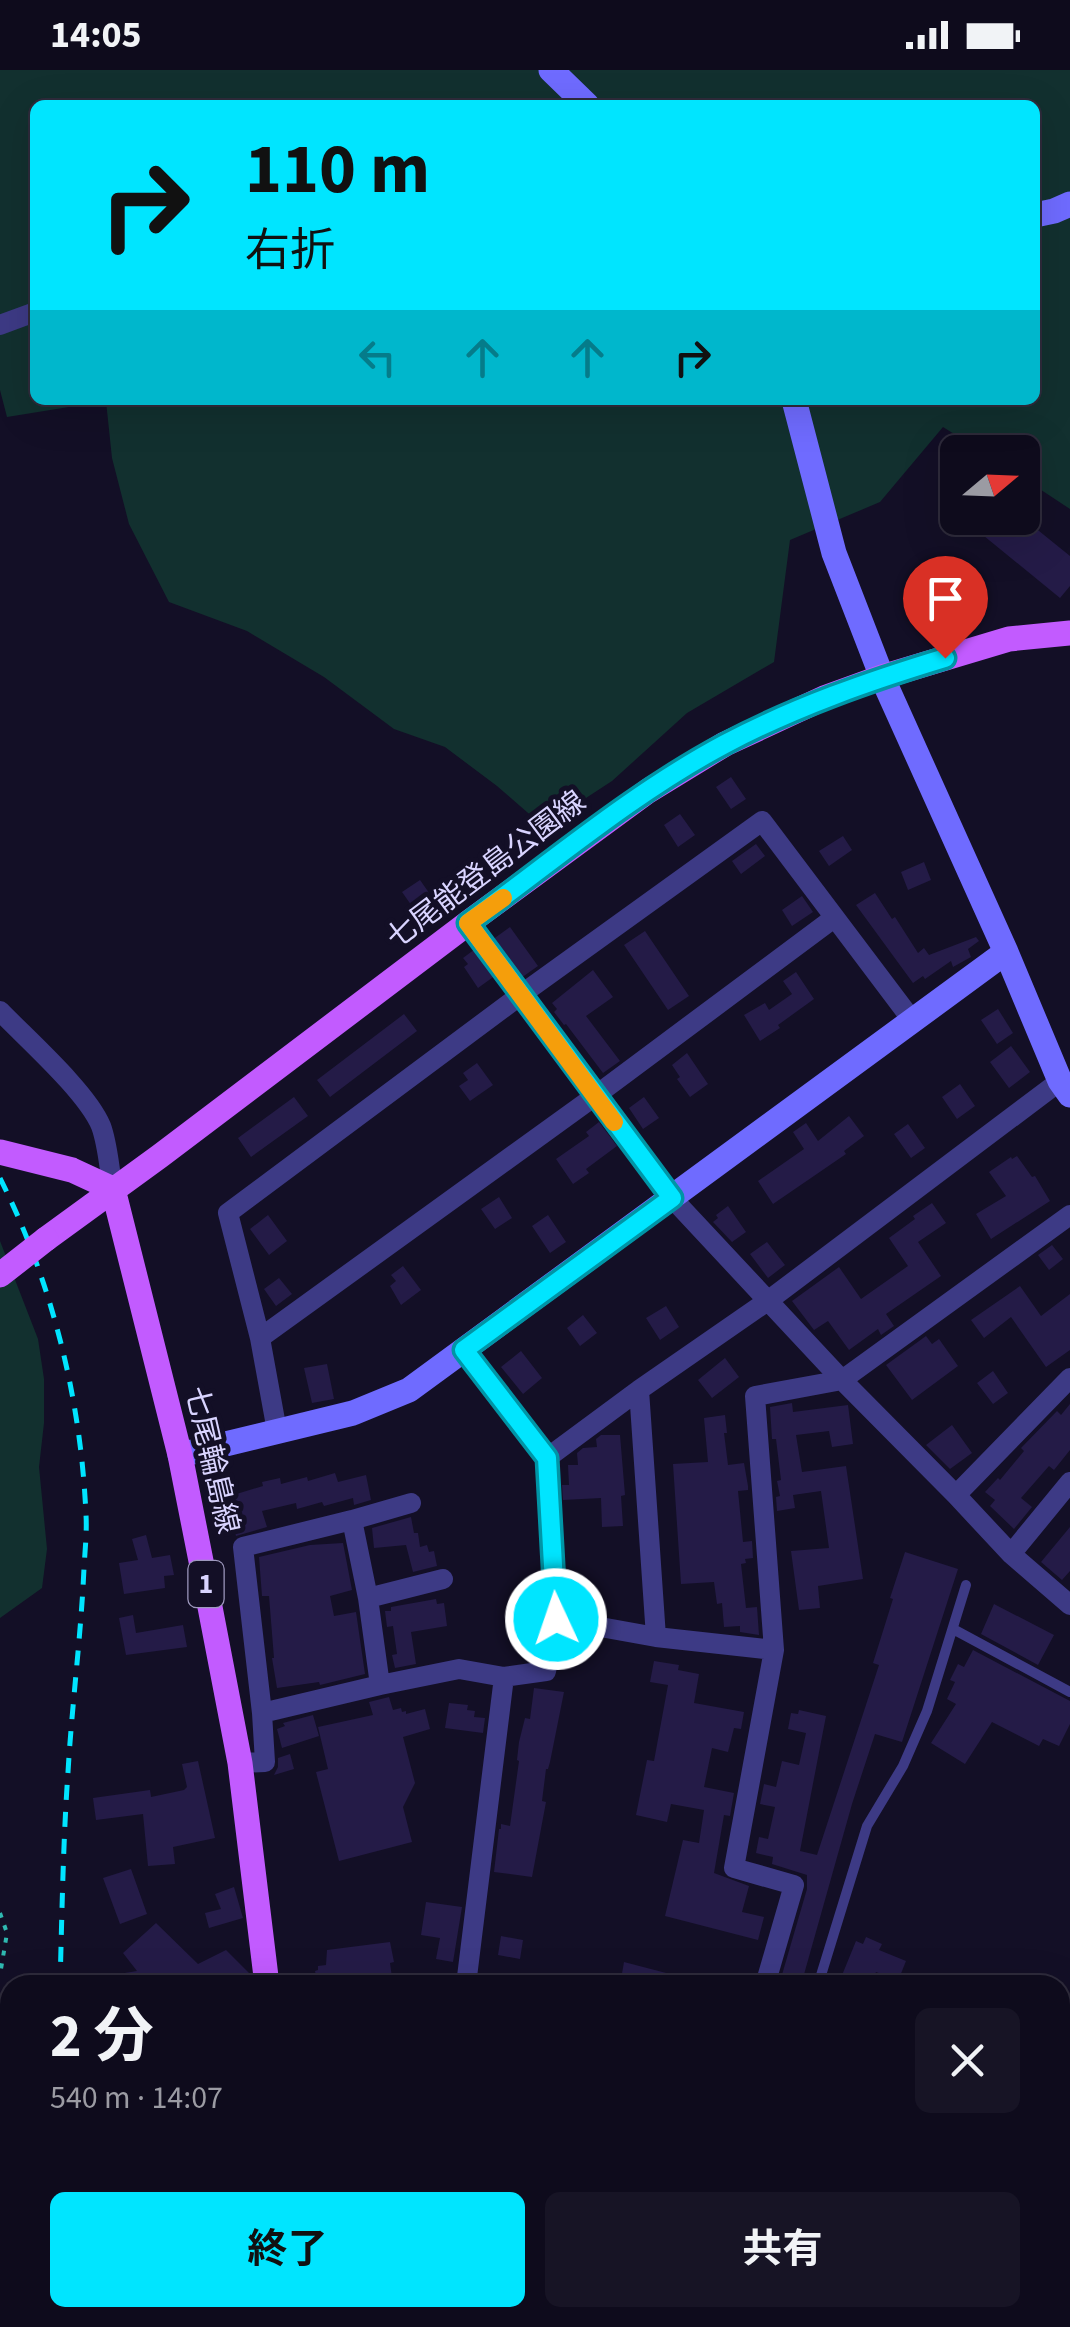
<!DOCTYPE html>
<html lang="ja">
<head>
<meta charset="utf-8">
<style>
	:root { --surface:#0e0b1c; --page:#171425; --text:#f1f3f6; --muted:#9b9ba3; --line:#2e2b3b; --accent:#00e5ff }
	body { margin:0; font-family:"Source Sans 3","Noto Sans JP",sans-serif; background:var(--page); color:var(--text); height:100vh; display:flex; flex-direction:column; font-size:38px; white-space:nowrap }
	* { box-sizing:border-box; margin:0 }
	p { font-size:32px; color:var(--muted) }
	.icon { flex:none; width:55px; height:55px; fill:none; stroke:currentColor; stroke-width:2; stroke-linecap:round; stroke-linejoin:round }
	.map { position:relative; flex:1; overflow:hidden }
	.details { position:absolute; left:0px; top:1905px; width:1070px; height:352px; display:flex; flex-direction:column; background:var(--surface); border-radius:30px 30px 0 0; box-shadow:0 10px 40px #0002,0 0 0 2px var(--line) }
	.details>* { flex:none }
	.banner { position:absolute; left:30px; top:30px; width:1010px; height:305px; border-radius:15px; box-shadow:0 10px 40px #0002,0 0 0 2px var(--line); background:#00e5ff; color:#111; overflow:hidden }
	.needle { width:65px; rotate:71deg }
	.fabs { position:absolute; left:940px; top:365px; display:grid; gap:20px }
	.fabs a { display:grid; place-items:center; width:100px; height:100px; border-radius:15px; background:var(--surface); box-shadow:0 10px 40px #0002,0 0 0 2px var(--line); font-size:50px }
	.pin { position:absolute; display:grid; place-items:center; width:85px; height:85px; color:#fff; margin:-102px -42px; border-radius:50% 50% 50% 0; rotate:-45deg; box-shadow:0 0 10px #0007 }
	.pin .icon { rotate:45deg }
	.me { position:absolute; width:110px; margin:-55px; rotate:357deg; stroke-linejoin:round; filter:drop-shadow(0 0 8px #0008) }
	.turn { display:flex; align-items:center; gap:35px; height:210px; padding:0 50px; font-size:45px }
	.turn .icon { width:130px; height:130px; stroke-width:2.5 }
	.turn b { display:block; font-size:70px; line-height:85px }
	.lanes { display:flex; align-items:center; height:95px; padding:0 50px; background:#0003; justify-content:center; gap:50px; direction:ltr }
	.lanes .off { opacity:.35 }
	.round { display:grid; place-items:center; flex:none; width:105px; height:105px; border-radius:15px; background:var(--page) }
	.overview { display:flex; align-items:center; justify-content:space-between; height:170px; padding:0 50px }
	h1 { font-size:60px; font-weight:700; line-height:75px }
	.primary-button { display:flex; gap:20px; margin-top:auto; padding:20px 50px }
	.primary-button a { flex:1; height:115px; border-radius:15px; background:var(--accent); color:#111; font-size:40px; font-weight:700; line-height:115px; text-align:center }
	.primary-button a+a { background:var(--page); color:var(--text) }
	.status { display:flex; justify-content:space-between; align-items:center; height:70px; padding:0 50px; background:var(--surface); direction:ltr }
	.status svg { height:28px; fill:currentColor }
	.map>svg:first-child { display:block }
	.green { fill:#12302f; fill-rule:evenodd }
	.lines { fill:none; stroke-linecap:round; stroke-linejoin:round }
	.river { stroke:#0a1f44; stroke-width:32 }
	.building { fill:#241b47 }
	.path { stroke:#2fb8b0; stroke-width:4; stroke-dasharray:5 8; stroke-linecap:butt }
	.lane { stroke:#3d3a85; stroke-width:10 }
	.street { stroke:#3d3a85; stroke-width:20 }
	.secondary { stroke:#6f6bff; stroke-width:25 }
	.primary { stroke:#c25bff; stroke-width:25 }
	.rail { stroke:#00e5ff; stroke-width:5; stroke-dasharray:15 12; stroke-linecap:butt }
	.primary-bridge { stroke:#c25bff; stroke-width:25 }
	.route-casing { stroke:#0095a6; stroke-width:25 }
	.route { stroke:#00e5ff; stroke-width:18 }
	.slow { stroke:#f59e0b; stroke-width:18 }
	.labels { text-anchor:middle; dominant-baseline:central; stroke-width:10; stroke-linejoin:round; paint-order:stroke }
	.shield { fill:#130f26; stroke:#9e99be; stroke-width:2.5 }
	.shield-label { font-size:28px; font-weight:bold; fill:#d9d4ff }
	.street-label { font-size:30px; fill:#d9d4ff; stroke:#130f26 }
</style>
</head>
<body>
<div class="status"><b>14:05</b><svg viewBox="0 0 49 12"><path d="M0 12V9h3v3zM5 12V6h3v6zM10 12V3h3v9zM15 12V0h3v12zM26 1h20v11H26zM47 4h2v5h-2z"/></svg></div>
<div class="map">
<svg width="1070" height="2257" viewBox="0 0 1070 2257">
	<rect width="100%" height="100%" fill="#130f26"/>
	<!-- green -->
	<path class="green" d="M0 0H1070V439L1023 408 1022 382H983L943 357 880 432 790 470 774 592 687 643 612 711 543 756 497 716 445 677 394 659 324 607 247 561 169 532 129 454 112 388 106 331 7 347 0 320ZM35 35H1035V330H35Z
		M0 1171 38 1269 44 1309V1353L39 1397 47 1479 42 1518 0 1548Z"/>
	<g class="lines">
		<!-- river -->
		<path class="river" d="M435 2248 440 2257"/>
	</g>
	<!-- building -->
	<path class="building" d="M962 448H1023L1070 486V516L1060 528Z
		M731 707 746 729 731 739 716 717Z
		M680 744 695 765 678 777 664 755Z
		M843 766 852 780 829 796 819 781Z
		M756 774 765 786 741 804 732 791Z
		M924 792 931 810 908 820 901 802Z
		M420 810 439 837 421 849 402 822Z
		M875 823 892 849 895 847 918 883 924 878 929 885 976 867 979 871 968 879 971 887 953 897 951 891 925 909 923 906 913 913 856 835Z
		M802 826 813 842 792 856 782 840Z
		M510 857 538 896 521 908 492 870Z
		M645 861 689 926 668 940 624 875Z
		M475 879 478 880 496 905 478 918 464 897 468 894 463 888Z
		M593 900 613 927 586 946 620 991 603 1003 566 954 564 955 554 942 557 939 552 933Z
		M796 902 814 929 778 955 780 958 760 971 744 945 765 933 769 940 792 924 783 911Z
		M998 939 1013 963 997 974 981 950Z
		M404 944 417 961 330 1027 317 1010Z
		M1011 976 1030 1002 1009 1018 990 992Z
		M687 983 708 1014 690 1027 677 1009 680 1007 672 995Z
		M477 993 493 1015 470 1031 459 1016 468 1010 463 1003Z
		M960 1014 975 1036 957 1049 942 1027Z
		M294 1027 308 1046 251 1087 238 1068Z
		M644 1027 659 1048 643 1059 629 1038Z
		M849 1046 864 1066 844 1081 846 1084 773 1134 758 1111 804 1079 793 1062 806 1053 818 1071Z
		M599 1052 617 1076 586 1099 589 1103 573 1114 556 1089 589 1066 586 1062Z
		M908 1054 925 1078 911 1088 894 1064Z
		M1017 1086 1032 1107 1035 1106 1050 1131 991 1169 976 1144 1006 1126 989 1102 1011 1087 1012 1089Z
		M499 1127 512 1148 495 1159 481 1139Z
		M932 1133 946 1153 918 1172 941 1206 886 1244 894 1256 881 1265 878 1259 849 1280 828 1251 814 1260 792 1231 839 1197 861 1229 908 1196 889 1168 915 1149 913 1146Z
		M728 1136 746 1162 732 1172 713 1152 718 1148 716 1145Z
		M268 1145 287 1171 269 1185 250 1159Z
		M548 1145 566 1172 550 1183 532 1156Z
		M767 1172 785 1195 768 1208 750 1184Z
		M1052 1175 1063 1189 1049 1200 1038 1185Z
		M403 1196 421 1220 401 1235 390 1216 396 1211 391 1205Z
		M279 1208 292 1224 276 1236 264 1219Z
		M1020 1216 1041 1246 1070 1224V1280L1046 1297 1011 1247 984 1268 971 1250Z
		M666 1236 679 1257 660 1270 646 1248Z
		M583 1245 597 1263 580 1276 567 1258Z
		M926 1266 932 1274 939 1269 958 1296 912 1330 886 1295Z
		M521 1281 542 1308 523 1324 501 1297Z
		M725 1288 739 1307 712 1328 698 1310Z
		M327 1294 334 1329 312 1333 304 1298Z
		M993 1301 1008 1323 993 1334 977 1313Z
		M792 1333 793 1342 848 1335 853 1374 832 1377 829 1361 796 1365 802 1402 846 1396 863 1509 818 1516 820 1538 799 1540 791 1481 829 1478 821 1421 793 1425 795 1438 777 1441 776 1427 780 1426 777 1411 781 1410 776 1369H772L770 1337Z
		M1070 1334V1380L1054 1400 1049 1396 1021 1428 1032 1437 1014 1459 990 1436 995 1430 985 1422 998 1408 1000 1410 1024 1381 1021 1378 1057 1341 1061 1345Z
		M725 1345 727 1363H724L728 1395 744 1393 748 1416V1420L738 1421 743 1472 752 1471 753 1488 745 1489 746 1493 741 1494 746 1538 757 1537 759 1565 740 1562V1556L724 1557 722 1533 717 1534 714 1512 681 1514 673 1394 708 1392 704 1348Z
		M952 1355 972 1383 950 1399 926 1375Z
		M601 1365H620L625 1425 621 1426 623 1456 602 1457 601 1428 563 1430 562 1415H569L568 1395H578L577 1383 583 1378 597 1377 596 1369Z
		M335 1403 338 1412 366 1405 371 1430 354 1435 353 1428 324 1436 322 1432 297 1439 296 1433 262 1441 267 1457 236 1466 232 1452 237 1451 230 1426 263 1416 262 1412 280 1408 281 1414 307 1407 308 1411Z
		M411 1447 414 1463H418L420 1477 427 1475 429 1482 434 1481 437 1496 413 1502 406 1475 374 1478 372 1458Z
		M1070 1457V1501L1062 1510 1041 1492Z
		M146 1465 152 1488 170 1485 174 1505 164 1506 165 1518 124 1524 119 1493 138 1490 132 1469Z
		M343 1473 352 1520 330 1526 334 1546 356 1542 365 1604 320 1615 319 1612 277 1618 272 1588H274L269 1526H262L259 1487 310 1475Z
		M905 1482 958 1499 902 1672 875 1664 852 1734 801 1915H779L807 1819V1805L772 1794 773 1787 756 1783 759 1767 768 1769 775 1737 760 1734 764 1714 776 1717 782 1691 799 1695 806 1663 788 1659 791 1643 798 1644 799 1640 826 1646 800 1781 817 1785 879 1595 873 1593 893 1529 890 1528Z
		M585 1521 586 1540 570 1538 569 1522Z
		M436 1529 437 1534 444 1533 447 1556 411 1562 416 1594 395 1598 392 1585 397 1584 393 1556 387 1557 385 1541H391V1537Z
		M994 1534 1054 1565 1038 1595 981 1564Z
		M133 1545 136 1563 183 1555 187 1577 126 1585 119 1548Z
		M973 1580 1070 1631V1654L1059 1676 1043 1669 1039 1676 992 1652 965 1694 931 1673 956 1634 947 1629 955 1612 950 1610 958 1594 964 1597Z
		M654 1591 679 1595 678 1600 699 1604 694 1633 744 1642 741 1659 734 1658 728 1682 712 1678 704 1717 734 1723 730 1746 724 1745 714 1803 749 1816 742 1842 764 1847 758 1870 665 1846 683 1770 699 1773 704 1740 671 1734 667 1752 636 1745 647 1690 654 1691 668 1615 650 1612Z
		M534 1618 564 1622 550 1692 548 1699H546L542 1731 546 1732 532 1807 494 1802 499 1759H501V1754L510 1756 519 1691 517 1690 519 1672 525 1648 530 1649Z
		M389 1627 393 1640 401 1638 402 1642 406 1641V1644L425 1639 430 1659 403 1667 415 1713 403 1737 412 1772 339 1791 316 1702 328 1699 318 1657 373 1645 369 1632Z
		M449 1633 468 1635 467 1640 475 1641 474 1647 485 1648 483 1663 445 1658Z
		M313 1645 319 1666 282 1678 277 1659 285 1656 283 1653Z
		M290 1684 294 1699 274 1705 278 1697V1688Z
		M198 1691 215 1768 173 1777 175 1794 148 1796 143 1744 96 1750 93 1728 150 1720 151 1727 184 1720 187 1717 182 1694Z
		M131 1799 147 1844 120 1854 103 1808Z
		M234 1817 243 1848 209 1858 205 1843 221 1839 215 1824Z
		M426 1832 462 1837 453 1892 436 1889 440 1868 421 1865Z
		M156 1853 198 1894 226 1880 249 1903 251 1915H101L100 1907 137 1901 123 1883Z
		M501 1866 523 1870 520 1889 498 1885Z
		M866 1867 882 1874 879 1880 906 1891 898 1911 876 1902 871 1915H838L856 1871 863 1874Z
		M390 1872 394 1892 390 1893 393 1915H318L315 1901 318 1900V1896L326 1895 327 1880Z
		M624 1892 693 1910 692 1915H620Z"/>
	<g class="lines">
		<!-- path -->
		<path class="path" d="M0 1843 7 1863 0 1905"/>
		<!-- lane -->
		<path class="lane" d="M469 854 522 924
			M953 1559 1070 1622
			M818 1915 867 1756 903 1696 927 1641 966 1515
			M115 2257V2248
			M202 2257 203 2248"/>
		<!-- street -->
		<path class="street" d="M0 255 35 242
			M522 924 672 1128 842 1310 956 1425 1011 1484 1070 1535
			M0 941C27 969 87 1022 101 1056 108 1075 109 1098 113 1119
			M260 1268 595 1026 834 848
			M639 1320 656 1567
			M277 1361 260 1268 228 1143 522 924 762 751 912 950
			M547 1388 639 1320 769 1230 1060 1011
			M956 1425 1070 1308
			M352 1450 411 1433
			M1011 1484 1070 1412
			M368 1528 443 1509
			M556 1549 656 1567 774 1580
			M380 1615 459 1599 504 1607 546 1601 556 1549 547 1388 464 1279
			M240 1693 265 1692 262 1643 380 1615 368 1528 352 1450 243 1477 262 1643
			M466 1915 504 1607
			M765 1915 794 1815 734 1798 774 1580 755 1326 842 1310 1070 1145
			M406 2248 411 2257
			M1051 2257 1070 2246"/>
		<!-- secondary -->
		<path class="secondary" d="M551 0 587 35
			M1035 145 1054 141 1070 134
			M794 330 834 483 882 607 1006 882 1060 1011 1070 1025
			M180 1385 353 1343 409 1320 1006 882
			M1060 2000 1070 1998"/>
		<!-- primary -->
		<path class="primary" d="M0 1082 72 1100 113 1119 180 1385 205 1511 240 1693 267 1915
			M46 1169 160 1086 468 853 648 721 725 674 824 628 882 607 1009 569 1070 563
			M231 2257 232 2248"/>
		<!-- rail -->
		<path class="rail" d="M0 1108C52 1212 81 1329 86 1445 87 1462 85 1480 84 1498 81 1566 72 1634 68 1702 63 1773 62 1844 60 1915
			M36 2257V2248"/>
		<!-- primary-bridge -->
		<path class="primary-bridge" d="M0 1205 46 1169"/>
	</g>
	<g class="lines">
		<defs>
			<path id="route" d="M556 1549 547 1388 464 1280 672 1128 468 853C552 792 633 723 725 674 795 637 869 611 945 588"/>
		</defs>
		<!-- route casing -->
		<use href="#route" class="route-casing"/>
		<!-- route -->
		<use href="#route" class="route"/>
		<!-- slow -->
		<path class="slow" d="M503 828 468 853 614 1052"/>
	</g>
	<g class="labels">
		<!-- shield labels -->
		<rect class="shield" x="188.5" y="1491" width="35" height="46" rx="8"/>
		<g class="shield-label">
			<text x="206" y="1514">1</text>
		</g>
		<!-- street labels -->
		<g class="street-label">
			<text transform="translate(486 800) rotate(-37)">七尾能登島公園線</text>
			<text transform="translate(212 1390) rotate(77)">七尾輪島線</text>
		</g>
	</g>
</svg>
<div class="fabs">
<a><svg class="needle" viewBox="-14 -14 28 28"><path d="M0-13l5 13h-10z" fill="#e53935"/><path d="M0 13l5-13h-10z" fill="#9b9ba3"/></svg></a>
</div>
<div class="pin" style="left:945px;top:588px;background:#d93025"><svg class="icon" aria-label="arrive" viewBox="0 0 24 24"><path d="M6 21V4h12l-3 4 3 4H6"/></svg></div>
<svg class="me" style="left:556px;top:1549px" viewBox="-20 -20 40 40"><circle r="17" fill="#00e5ff" stroke="#fff" stroke-width="3"/><path d="M0-11L8 9 0 5-8 9z" fill="#fff"/></svg>
<div class="banner">
<div class="turn"><svg class="icon" aria-label="right" viewBox="0 0 24 24"><path d="M7 20v-9h11M14 6l5 5-5 5"/></svg><div><b>110 m</b>右折</div></div>
<div class="lanes"><svg class="icon off" aria-label="left" viewBox="0 0 24 24"><path d="M17 20v-9H6M10 6l-5 5 5 5"/></svg><svg class="icon off" aria-label="ahead" viewBox="0 0 24 24"><path d="M12 20V5M6 11l6-6 6 6"/></svg><svg class="icon off" aria-label="ahead" viewBox="0 0 24 24"><path d="M12 20V5M6 11l6-6 6 6"/></svg><svg class="icon" aria-label="right" viewBox="0 0 24 24"><path d="M7 20v-9h11M14 6l5 5-5 5"/></svg></div>
</div>
<section class="details">
<div class="overview"><div><h1>2 分</h1><p>540 m · 14:07</p></div><a class="round"><svg class="icon" aria-label="close" viewBox="0 0 24 24"><path d="M6 6l12 12M18 6L6 18"/></svg></a></div>
<div class="primary-button"><a>終了</a><a>共有</a></div>
</section>
</div>
</body>
</html>
